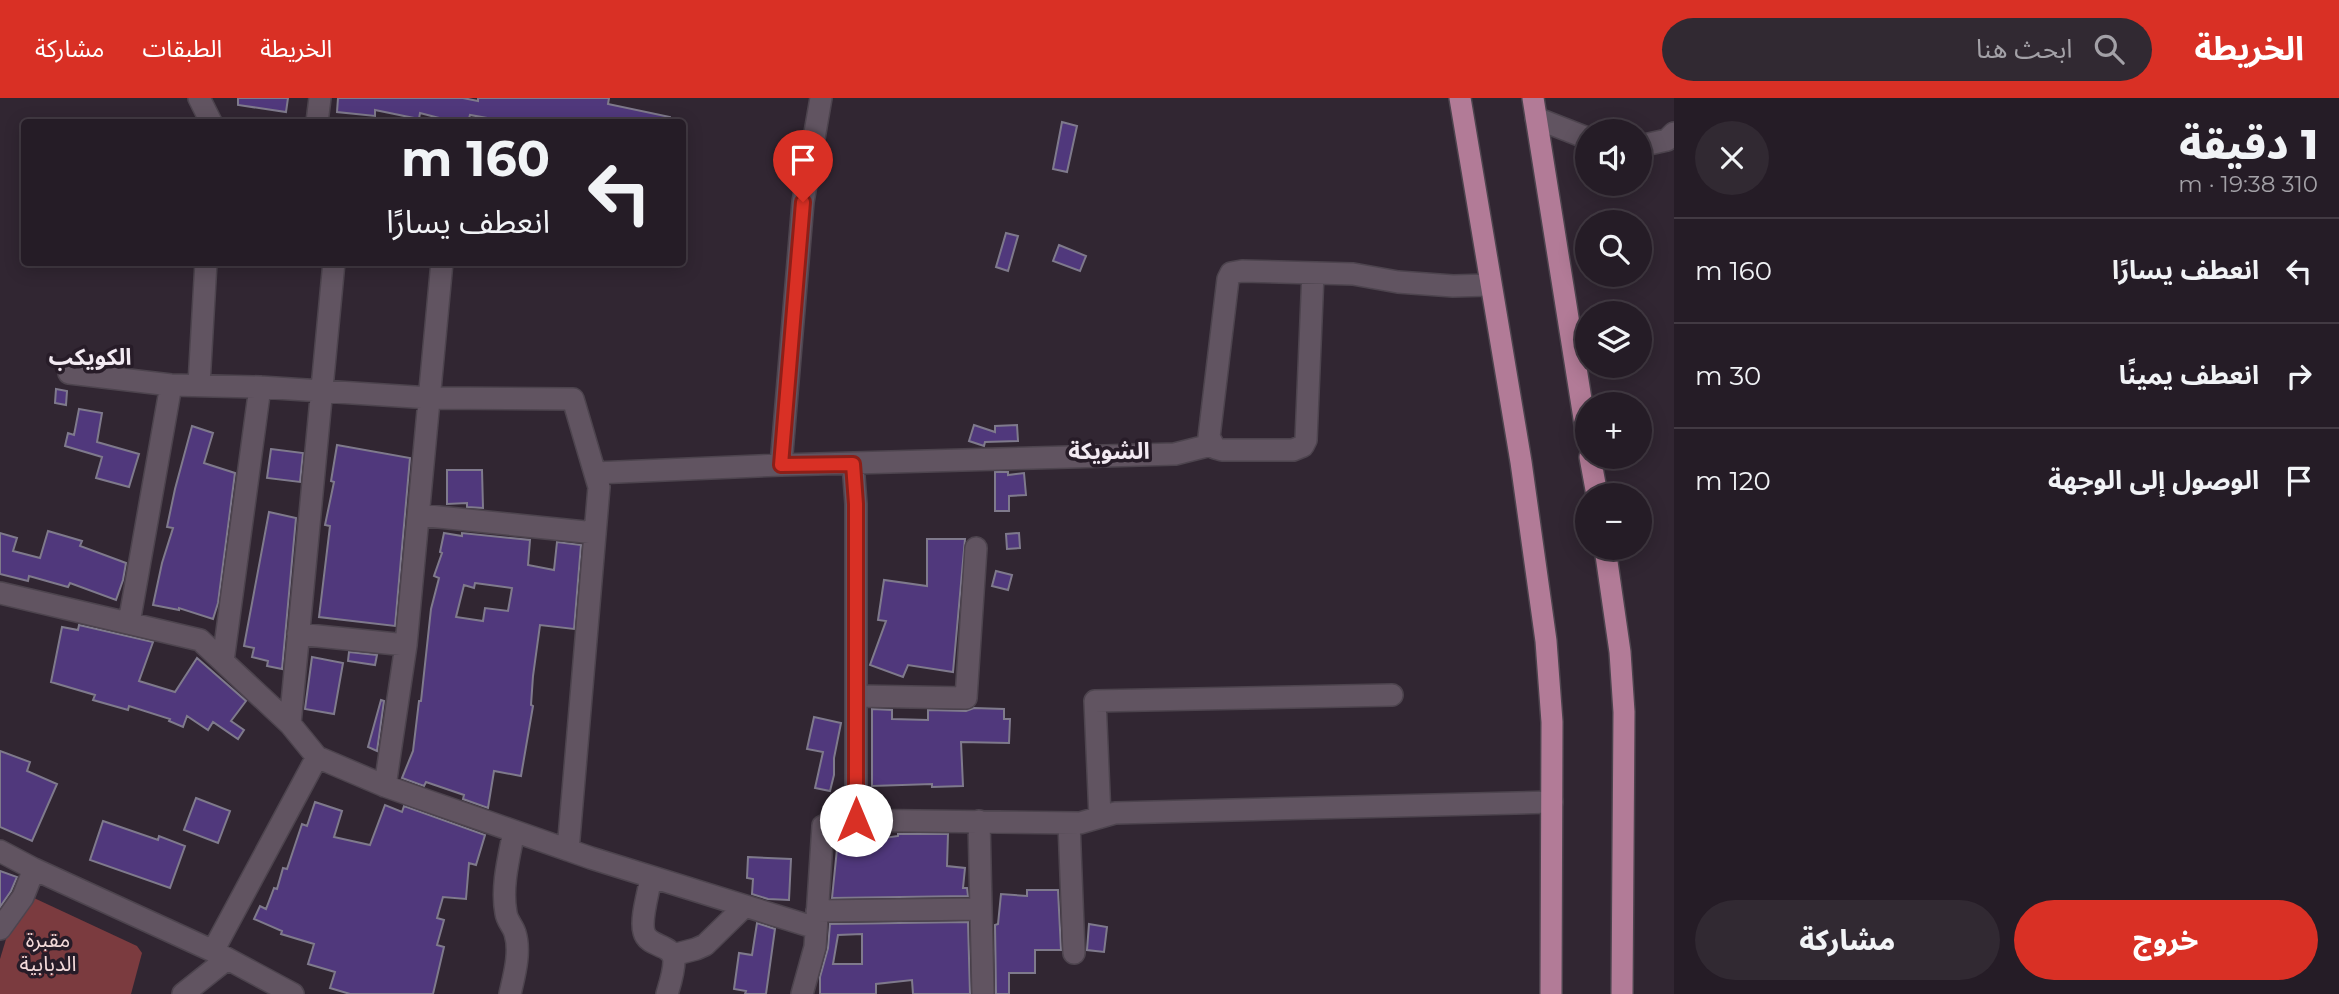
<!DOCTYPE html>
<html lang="ar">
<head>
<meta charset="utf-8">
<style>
	:root { --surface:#251c26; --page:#312932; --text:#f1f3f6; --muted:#a3a1a7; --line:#423a43; --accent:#d93025 }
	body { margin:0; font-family:Montserrat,"Noto Sans Arabic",sans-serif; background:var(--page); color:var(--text); direction:rtl; height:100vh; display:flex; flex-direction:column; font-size:26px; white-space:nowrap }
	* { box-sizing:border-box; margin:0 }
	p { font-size:23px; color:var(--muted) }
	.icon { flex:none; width:38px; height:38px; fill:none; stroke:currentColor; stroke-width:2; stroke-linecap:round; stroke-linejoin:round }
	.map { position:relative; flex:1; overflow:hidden; direction:ltr }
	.sheet { display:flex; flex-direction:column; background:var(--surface); width:665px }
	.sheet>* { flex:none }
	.banner { position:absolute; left:21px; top:21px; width:665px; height:147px; border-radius:7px; box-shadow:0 4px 18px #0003,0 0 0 2px var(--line); direction:rtl; background:#251c26; color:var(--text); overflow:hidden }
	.controls { position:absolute; left:1575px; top:21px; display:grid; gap:14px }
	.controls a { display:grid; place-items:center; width:77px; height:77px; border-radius:50%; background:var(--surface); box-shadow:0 4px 18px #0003,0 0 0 2px var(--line); font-size:35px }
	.pin { position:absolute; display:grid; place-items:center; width:60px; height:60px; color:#fff; margin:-72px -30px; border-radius:50% 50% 50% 0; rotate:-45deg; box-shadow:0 0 7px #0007 }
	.pin .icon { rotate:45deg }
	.me { position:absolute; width:77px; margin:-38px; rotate:0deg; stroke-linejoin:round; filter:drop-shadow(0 0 5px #0008) }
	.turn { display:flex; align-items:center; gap:24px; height:147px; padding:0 21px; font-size:32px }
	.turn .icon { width:91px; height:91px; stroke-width:2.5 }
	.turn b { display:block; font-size:49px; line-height:60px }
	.round { display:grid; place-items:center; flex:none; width:74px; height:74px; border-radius:37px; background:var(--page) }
	.overview { display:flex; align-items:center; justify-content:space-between; height:119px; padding:0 21px }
	h1 { font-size:42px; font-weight:800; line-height:52px }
	.button { display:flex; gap:14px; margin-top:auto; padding:14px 21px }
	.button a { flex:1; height:80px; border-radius:42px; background:var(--accent); color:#fff; font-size:28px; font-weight:800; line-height:80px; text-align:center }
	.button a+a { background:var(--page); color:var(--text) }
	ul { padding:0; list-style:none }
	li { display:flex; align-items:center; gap:21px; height:105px; padding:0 21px; border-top:2px solid var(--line) }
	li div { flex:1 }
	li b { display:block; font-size:26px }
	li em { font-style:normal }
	header { display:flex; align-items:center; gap:42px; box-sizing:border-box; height:98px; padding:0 35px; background:var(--accent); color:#fff }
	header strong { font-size:33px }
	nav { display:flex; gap:38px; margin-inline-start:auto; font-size:24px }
	.search { width:490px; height:63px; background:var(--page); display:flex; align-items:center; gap:18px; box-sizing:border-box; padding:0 24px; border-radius:38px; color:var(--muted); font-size:26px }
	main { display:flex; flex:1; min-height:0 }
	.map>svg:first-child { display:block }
	.green { fill:#7b3b3f }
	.building { fill:#50387c; stroke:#7f7a8c; stroke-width:2; fill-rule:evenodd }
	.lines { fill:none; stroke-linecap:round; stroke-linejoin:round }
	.minor-casing { stroke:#4d444e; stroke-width:24 }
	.major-casing { stroke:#4d444e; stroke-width:24 }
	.minor { stroke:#615461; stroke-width:21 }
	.major { stroke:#b27b97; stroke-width:21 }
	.route-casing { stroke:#8d1f18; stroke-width:18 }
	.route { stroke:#d93025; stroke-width:12 }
	.labels { text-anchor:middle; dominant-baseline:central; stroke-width:7; stroke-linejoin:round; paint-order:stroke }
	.park-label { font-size:21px; fill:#f3dada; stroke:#271c28 }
	.neighbourhood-label { font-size:23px; font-weight:bold; fill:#f2eaf2; stroke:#271c28 }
</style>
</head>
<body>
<header>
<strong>الخريطة</strong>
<div class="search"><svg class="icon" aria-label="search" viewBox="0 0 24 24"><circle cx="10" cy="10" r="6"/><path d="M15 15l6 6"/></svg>ابحث هنا</div>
<nav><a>الخريطة</a><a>الطبقات</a><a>مشاركة</a></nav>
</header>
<main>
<section class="sheet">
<div class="overview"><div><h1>1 دقيقة</h1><p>310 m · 19:38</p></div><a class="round"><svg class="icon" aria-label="close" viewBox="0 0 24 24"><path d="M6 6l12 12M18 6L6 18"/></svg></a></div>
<ul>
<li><svg class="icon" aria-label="left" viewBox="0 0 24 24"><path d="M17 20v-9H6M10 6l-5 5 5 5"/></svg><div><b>انعطف يسارًا</b></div><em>160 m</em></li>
<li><svg class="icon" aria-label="right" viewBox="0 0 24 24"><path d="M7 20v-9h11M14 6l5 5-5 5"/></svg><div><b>انعطف يمينًا</b></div><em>30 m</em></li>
<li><svg class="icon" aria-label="arrive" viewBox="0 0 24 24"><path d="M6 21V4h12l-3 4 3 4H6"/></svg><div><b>الوصول إلى الوجهة</b></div><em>120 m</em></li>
</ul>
<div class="button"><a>خروج</a><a>مشاركة</a></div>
</section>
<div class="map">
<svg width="1674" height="896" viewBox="0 0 1674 896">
	<rect width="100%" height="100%" fill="#312632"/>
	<!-- green -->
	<path class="green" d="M34 800 137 848 142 855 131 896H0V861L10 828Z"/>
	<!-- building -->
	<path class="building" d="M238 0H288L286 14 238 7Z
		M338 0H463L478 3V0H609L608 6 670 19V24H510L470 17 468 24H442L443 21 420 15 419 21 375 12V18L337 14Z
		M1062 24 1077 28 1067 74 1053 71Z
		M1006 135 1018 138 1008 173 996 169Z
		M1059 147 1086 158 1080 173 1053 163Z
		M56 291 67 293 66 307 55 305Z
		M79 311 102 315 97 344 139 356 129 389 96 380 102 359 65 348 68 335 74 337Z
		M974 327 995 334V328L1017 327 1018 343 985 344 984 348 969 343Z
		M192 328 213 335 204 365 235 375 218 505 213 521 179 510V512L153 507 162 465 173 430 167 429 175 391Z
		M337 347 410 360 395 528 319 519 330 428 325 427 334 384 331 383Z
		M271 351 303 355 300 384 267 380Z
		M447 372H482L483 410 467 409V405L447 406Z
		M995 374H1008V377L1024 375 1026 397 1009 398V413H995Z
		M269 414 296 420 282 571 267 568 268 563 252 559 254 550 244 548Z
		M48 433 82 443 80 448 126 465 123 482 116 502 70 485 68 489 29 478 28 483 0 476V435L17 440 13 453 40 460Z
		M444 435 462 438V435L530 442 528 467 554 472 557 444 581 447 574 531 540 527 533 578 531 607 533 608 521 678 494 673 488 710 463 701 464 697 426 684 424 688 402 680 413 653 419 603H421L431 511 439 480 434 478 442 455 440 454ZM475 485 512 490 508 513 485 510 483 523 456 519 464 487 474 490Z
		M1019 435 1020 450 1007 451 1006 436Z
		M927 441H965L953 574 908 567 903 579 870 567 886 523 878 522 884 482 927 488Z
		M996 473 1012 477 1008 492 992 488Z
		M79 527 153 544 139 583 175 594 197 560 246 603 231 623 244 632 238 641 213 624 208 632 187 618 183 629 169 623 170 621 129 608 128 612 93 602 95 597 51 584 62 529 78 532Z
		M349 554 377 557 375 567 348 563Z
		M312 559 343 565 334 616 305 611Z
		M381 602 384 603 377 653 368 649Z
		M974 610 1004 611V621H1010L1009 645 961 644 963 688 932 689V686L872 688V611L892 612V621L928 622V612L966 613Z
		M814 619 841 625 834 660V677L830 693 815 690 823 654 807 651Z
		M0 653 30 664 27 673 57 686 32 743 0 729Z
		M196 700 230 713 218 745 184 732Z
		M315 704 342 713 334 739 370 747 385 707 402 714 404 708 485 737 476 767 469 765 466 801 443 799 437 820 444 822 437 847 444 849 433 896H350L330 890 335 874 308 866 314 846 281 836 282 833 254 821 260 808 266 811 274 790 277 791 283 770 287 771 302 726 307 728Z
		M103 723 158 742 159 738 185 748 170 790 90 762Z
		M898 736H948L947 768 965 770 963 790H967L968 798 832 800 837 751H860V739H871V742L898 738Z
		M748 759 791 761 789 802 768 801 752 796 753 781 747 780Z
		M0 773 17 779 11 793 0 809Z
		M1027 792H1058L1061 852H1035V875H1009V896H996L995 827 998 826 1001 796 1027 798Z
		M968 824 970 896H913L912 882 876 886V896H820V879L828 850 830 826ZM862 836V866H833L838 837Z
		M757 825 775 831 766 896H745L746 893 734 891 739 855 752 857Z
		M1089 826 1107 829 1104 854 1087 852Z"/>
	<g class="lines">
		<defs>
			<path id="minor" d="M199 0 211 24
				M1536 20 1587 40
				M317 24 320 0
				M1640 48 1667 42 1674 35
				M1313 175 1306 342 1303 348 1293 352H1222L1215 350 1209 339 1228 181 1231 175 1242 173 1353 176 1398 184 1453 188 1490 187
				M69 275 171 287 260 289 430 300 573 301 599 389 568 752
				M199 286 206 164
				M853 366 856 406V722
				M781 367 803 104 821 0
				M595 375 781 367 1175 356 1211 347
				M419 417 595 435
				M0 495 200 542 290 626 317 659 385 688 591 760 816 830
				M129 525 171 287
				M298 536 406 547
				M223 563 260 289
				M857 598 966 600 976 450
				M290 626 334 164
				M385 688 406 547 442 164
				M1100 719 1095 603 1392 597
				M979 723 983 896
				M1069 725 1074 855
				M0 753 34 771 213 853 293 896
				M651 779C649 793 640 821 644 834 648 850 673 845 674 863 674 874 670 886 667 896
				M817 813 981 811
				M0 831 23 799 34 771
				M213 853 317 659
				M673 857 696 851 705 847 745 808
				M183 896 227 861
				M510 896C514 878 521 854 515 835 513 828 507 823 506 815 501 789 509 759 514 733
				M802 896 815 849 823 728 839 722 1080 725 1115 715 1552 704"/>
			<path id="major" d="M1460 0 1521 364 1546 543 1552 624 1551 896
				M1533 0 1587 339
				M1590 359 1597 397
				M1605 450 1620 554 1624 614 1622 896"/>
		</defs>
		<!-- minor casing -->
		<use href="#minor" class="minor-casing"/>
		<!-- major casing -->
		<use href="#major" class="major-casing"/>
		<!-- minor -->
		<use href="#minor" class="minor"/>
		<!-- major -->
		<use href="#major" class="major"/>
	</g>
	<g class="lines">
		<defs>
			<path id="route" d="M803 104 781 367 853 366 856 406V722"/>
		</defs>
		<!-- route casing -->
		<use href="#route" class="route-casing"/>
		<!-- route -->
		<use href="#route" class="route"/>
	</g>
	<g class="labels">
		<!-- park labels -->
		<g class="park-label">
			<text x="48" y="841">مقبرة<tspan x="48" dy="24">الدبابية</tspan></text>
		</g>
		<!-- neighbourhood labels -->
		<g class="neighbourhood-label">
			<text x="90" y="259">الكويكب</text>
			<text x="1109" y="353">الشويكة</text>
		</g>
	</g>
</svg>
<div class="controls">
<a><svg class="icon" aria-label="sound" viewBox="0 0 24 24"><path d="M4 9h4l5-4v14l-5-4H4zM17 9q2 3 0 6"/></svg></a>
<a><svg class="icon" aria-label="search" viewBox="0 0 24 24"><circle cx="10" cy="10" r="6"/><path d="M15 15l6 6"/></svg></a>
<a><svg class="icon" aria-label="layers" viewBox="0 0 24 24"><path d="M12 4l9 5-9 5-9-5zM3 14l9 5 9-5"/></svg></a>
<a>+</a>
<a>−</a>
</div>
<div class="pin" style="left:803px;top:104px;background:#d93025"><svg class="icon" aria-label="arrive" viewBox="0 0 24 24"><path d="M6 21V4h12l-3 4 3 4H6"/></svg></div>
<svg class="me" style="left:856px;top:722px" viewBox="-20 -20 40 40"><circle r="19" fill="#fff"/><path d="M0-13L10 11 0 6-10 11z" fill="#d93025"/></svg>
<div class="banner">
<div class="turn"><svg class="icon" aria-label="left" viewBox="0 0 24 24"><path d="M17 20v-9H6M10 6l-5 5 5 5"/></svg><div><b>160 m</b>انعطف يسارًا</div></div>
</div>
</div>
</main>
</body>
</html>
